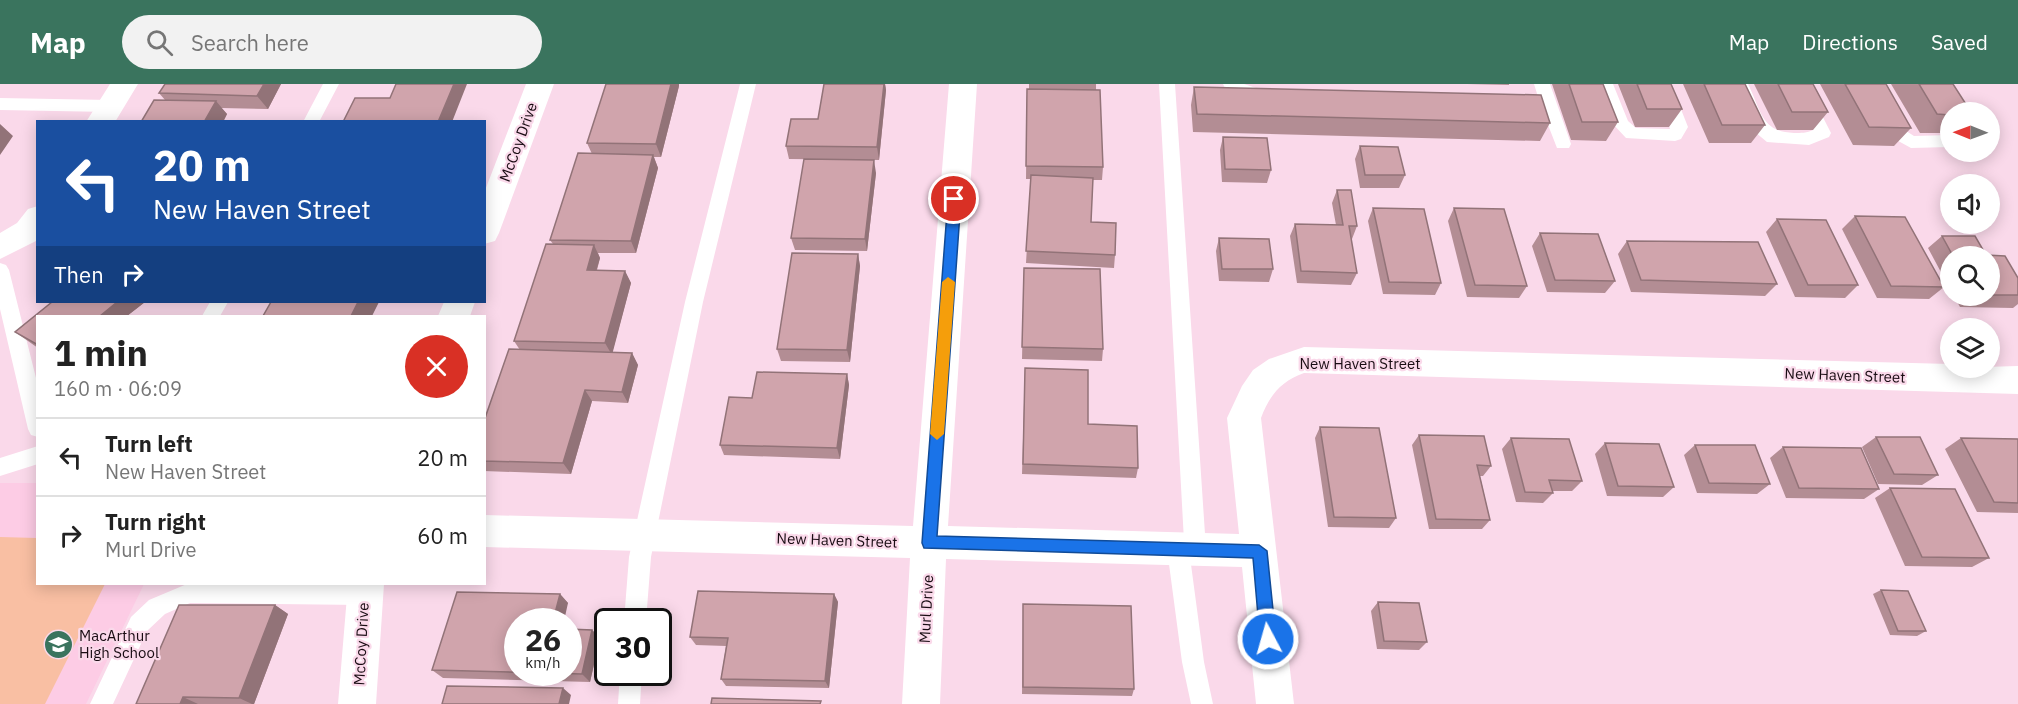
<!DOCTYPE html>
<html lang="en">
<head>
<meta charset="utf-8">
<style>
	:root { --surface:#fff; --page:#f2f2f2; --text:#222; --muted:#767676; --line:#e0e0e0; --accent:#3a745e }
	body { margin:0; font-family:"IBM Plex Sans",sans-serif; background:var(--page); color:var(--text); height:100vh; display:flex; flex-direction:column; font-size:22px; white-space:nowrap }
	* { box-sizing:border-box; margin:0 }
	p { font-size:20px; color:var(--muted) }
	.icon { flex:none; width:33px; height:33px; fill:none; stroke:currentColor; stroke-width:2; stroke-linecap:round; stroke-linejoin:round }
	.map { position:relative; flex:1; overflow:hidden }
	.details { position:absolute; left:36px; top:231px; width:450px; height:270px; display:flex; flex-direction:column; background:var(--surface); border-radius:0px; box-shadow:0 3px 15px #0003 }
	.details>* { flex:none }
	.banner { position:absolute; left:36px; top:36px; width:450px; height:183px; border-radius:0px; box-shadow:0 3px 15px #0003; background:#1a4fa0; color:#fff; overflow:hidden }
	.needle { width:39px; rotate:271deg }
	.controls { position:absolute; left:1940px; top:18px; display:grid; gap:12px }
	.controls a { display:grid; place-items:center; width:60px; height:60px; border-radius:50%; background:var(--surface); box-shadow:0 3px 15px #0003; font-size:30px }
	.speed { position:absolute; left:504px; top:524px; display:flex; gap:12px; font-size:30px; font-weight:700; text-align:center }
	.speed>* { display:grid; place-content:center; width:78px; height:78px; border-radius:50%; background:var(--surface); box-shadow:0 3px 15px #0003; line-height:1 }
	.speed small { font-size:15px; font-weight:400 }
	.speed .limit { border:3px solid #111; border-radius:9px; background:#fff; color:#111 }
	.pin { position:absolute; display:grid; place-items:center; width:51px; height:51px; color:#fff; margin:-26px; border:3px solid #fff; border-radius:50%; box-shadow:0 2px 6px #0007 }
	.me { position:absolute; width:66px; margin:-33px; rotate:354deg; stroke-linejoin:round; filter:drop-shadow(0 0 4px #0008) }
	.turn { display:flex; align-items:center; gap:21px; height:126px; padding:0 18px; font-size:27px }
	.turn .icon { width:78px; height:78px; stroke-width:2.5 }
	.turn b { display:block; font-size:42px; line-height:51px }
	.then { display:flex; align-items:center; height:57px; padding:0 18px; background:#0003; gap:12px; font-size:22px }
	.round { display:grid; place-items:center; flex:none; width:63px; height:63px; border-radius:32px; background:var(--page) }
	.overview { display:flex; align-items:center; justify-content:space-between; height:102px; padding:0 18px }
	h1 { font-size:36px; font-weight:800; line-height:45px }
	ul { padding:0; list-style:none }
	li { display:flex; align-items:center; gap:18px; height:78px; padding:0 18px; border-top:2px solid var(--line) }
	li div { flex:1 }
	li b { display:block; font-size:22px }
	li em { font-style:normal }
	header { display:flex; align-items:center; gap:36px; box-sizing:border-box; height:84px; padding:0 30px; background:var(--accent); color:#fff }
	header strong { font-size:28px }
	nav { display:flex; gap:33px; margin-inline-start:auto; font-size:21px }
	.search { width:420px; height:54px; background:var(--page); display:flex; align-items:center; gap:15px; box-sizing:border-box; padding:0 21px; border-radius:33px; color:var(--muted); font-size:22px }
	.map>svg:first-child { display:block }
	.built { fill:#fdcce5 }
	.green { fill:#f9bfa3 }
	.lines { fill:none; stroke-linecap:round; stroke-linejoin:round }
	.lane { fill:#fff; fill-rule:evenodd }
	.street { fill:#fff; fill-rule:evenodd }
	.wall { fill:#b38d94 }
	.shaded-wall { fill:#927378 }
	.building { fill:#d0a4ac; stroke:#927378; stroke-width:1.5 }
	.route { fill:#1a73e8; stroke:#114b97; stroke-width:1.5 }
	.slow { fill:#f59e0b }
	.labels { text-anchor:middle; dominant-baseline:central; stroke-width:4.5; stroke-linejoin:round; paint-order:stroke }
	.street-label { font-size:15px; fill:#190c13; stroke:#fad9ea }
	.poi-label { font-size:15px; fill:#190c13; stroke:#fad9ea; text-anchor:start }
</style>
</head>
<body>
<header>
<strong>Map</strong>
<div class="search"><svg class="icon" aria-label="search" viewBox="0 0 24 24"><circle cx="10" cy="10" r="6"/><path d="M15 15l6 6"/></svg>Search here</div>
<nav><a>Map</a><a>Directions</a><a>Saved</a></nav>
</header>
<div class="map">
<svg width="2018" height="620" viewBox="0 0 2018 620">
	<rect width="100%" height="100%" fill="#fad9ea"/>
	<!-- built -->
	<path class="built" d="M0 399H37L38 500H144L86 620H0Z"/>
	<!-- green -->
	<path class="green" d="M0 453 37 454 38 500H105L45 620H0Z"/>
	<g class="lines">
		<!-- lane -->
		<path class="lane" d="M323 0H339L319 38H303Z
			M740 0H756L703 218 651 473 646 537H624L629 473 685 218Z
			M1159 0H1175L1206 465 1203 472 1195 475 1190 473 1204 578 1213 620H1191L1182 578 1167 465 1170 458 1178 455 1184 457Z
			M1223 0H1244L1268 8 1270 12 1262 18 1245 15 1225 4Z
			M1534 0H1550L1571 60 1569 64H1557L1543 28 1519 25 1511 19 1519 13 1539 16Z
			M1597 0H1613L1628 37 1636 44 1670 45 1655 0H1671L1688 43 1681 55 1675 57 1626 54 1613 40Z
			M1732 0H1748C1761 26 1761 48 1794 49 1801 49 1807 49 1813 46L1790 0H1806L1831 49 1829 53 1809 61 1767 58 1755 48Z
			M1863 0H1879L1903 45 1914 52 1950 51V63L1911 64 1891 53Z
			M0 14 110 16 118 22 110 28 0 26Z
			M0 179 6 181 9 186 38 302V353L31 351 28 345 0 225Z
			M210 218H228L220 232H202Z
			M38 362V380L0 392V374Z
			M187 500 364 501 372 504 375 511 372 518 364 521 190 519 165 530 147 547 113 620H90L131 533 149 516Z
			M620 588H642L640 620H618Z"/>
		<!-- street -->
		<path class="street" d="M110 0H138L115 38H86Z
			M526 0H554L499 149 495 157 484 160V109Z
			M949 0H977L948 442 1239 450 1227 334 1242 302 1253 286 1269 275 1304 263 1950 280V284L2018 282V310L1304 289C1281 297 1269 312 1261 334L1294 620H1256L1242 483 946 475 940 620H902L910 474 484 463V431L913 442Z
			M38 122V156L0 175V149L17 139 28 125Z
			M444 218H475L470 232H438Z
			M348 500H384L376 620H338Z"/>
	</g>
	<!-- wall -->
	<path class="wall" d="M165 0H281L268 25 221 24 227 30 223 38H141L165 16 159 9Z
		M824 0H885L886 6 879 76 789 75 786 62 818 35Z
		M1029 0H1096V5L1103 83 1102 96H1093L1091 138 1115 171 1114 184 1026 179 1031 95H1026L1027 5H1029Z
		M1467 0H1509V1Z
		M1552 0H1603L1618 38 1606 57 1571 56Z
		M1618 0H1671L1682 25 1669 43H1635Z
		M1683 0H1745L1765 41 1751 59H1709Z
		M1754 0H1813L1828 28 1813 46H1777Z
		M1820 0H1886L1911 44 1894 62 1853 61Z
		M1891 0H1953L1950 28V49H1920Z
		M679 2 661 73H654L658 84 636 169H598L600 174 597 186 625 187 631 199 612 269H632L638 281 628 319 592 317 571 390 484 387V337L520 266 514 257 553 160 550 156 592 70 587 59Z
		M1194 3 1550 39 1540 57 1193 48 1191 21Z
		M1223 53 1271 86 1267 99 1222 98 1220 66Z
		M1360 62 1405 91 1399 104H1360L1355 75Z
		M876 89 867 167 795 166 791 154Z
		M1337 106 1357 142 1352 155H1351L1357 189 1351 201 1297 199 1290 152 1295 140 1336 141 1332 119Z
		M1373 124 1441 199 1435 211 1383 210 1368 137Z
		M1454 124 1527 202 1519 214 1467 213 1448 137Z
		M1855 132 1944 203 1929 215 1877 214 1842 145Z
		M1777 135 1858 201 1845 214 1795 213 1766 148Z
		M1540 149 1615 197 1605 209 1547 208 1532 162Z
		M1942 152H1975L1986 171 2005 172 2018 194V220L2013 224 1960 223 1954 212H1989V172H1950V205L1928 164Z
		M1219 154 1273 185 1269 198 1219 197 1216 167Z
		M1627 157 1777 200 1765 212 1631 208 1618 170Z
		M858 170 860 182 850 278 781 277 777 265Z
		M1024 184 1103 265 1102 277 1022 275Z
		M52 218H145L127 232H38V264L15 248Z
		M1025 284 1138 384 1136 394 1022 390Z
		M847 290 849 301 840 375 724 371 720 361 752 314Z
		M1320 343 1396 434 1389 444 1328 443 1315 354Z
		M1419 351 1491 382 1483 392H1480L1490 436 1482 445H1429L1412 361Z
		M1876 353 1938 391 1922 401 1878 400 1862 363Z
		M1511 354 1582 397 1572 407H1552L1553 409 1543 419 1516 418 1502 365Z
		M1961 354 2018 355V429L1977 428 1945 365Z
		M1605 359 1674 403 1663 413 1607 412 1595 370Z
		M1695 361 1770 400 1757 410 1697 409 1684 371Z
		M1783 363 1879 405 1864 415 1786 414 1770 374Z
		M1890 404 1989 474 1972 483 1905 482 1875 414Z
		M1881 506 1926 547 1917 552 1890 551 1873 510Z
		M560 510 568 519 518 588 592 546 600 554 590 598 443 594 432 586Z
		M834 510 838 518 829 604 726 602 721 595 726 562 696 561 690 553Z
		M1378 518 1427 558 1419 566 1377 565 1371 527Z
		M1023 520 1134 605 1132 612 1022 610Z
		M275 521 288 530 254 620H136Z"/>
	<!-- shaded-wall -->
	<path class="shaded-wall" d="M264 0H281L268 25 257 12Z
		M454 0H467L452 38H438Z
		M671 0H679V2L661 73 656 60Z
		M884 0H885L886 6 879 76 877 63Z
		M216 17 227 30 223 38H204Z
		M0 40 13 52 0 71Z
		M653 71 658 84 636 169 631 157Z
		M874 76 876 89 867 167 865 155Z
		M594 161 600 174 593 198 587 186Z
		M858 170 860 182 850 278 847 266Z
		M625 187 631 199 612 271 605 259Z
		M117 218H145L127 232H100Z
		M358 218H379L372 232H351Z
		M632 269 638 281 628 319 622 308Z
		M847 290 849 301 840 375 837 364Z
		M585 306 592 317 571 390 563 379Z
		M560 510 568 519 564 537H553Z
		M834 510 838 518 829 604 825 597Z
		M275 521 288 530 254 620H252L239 614Z
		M592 546 600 554 590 598 582 590Z
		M563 604 571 611 569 620H559Z
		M183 613 198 620H180Z"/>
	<!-- building -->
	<path class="building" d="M165 0H264L257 12 159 9Z
		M396 0H454L438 38H343L355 14H390Z
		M606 0H671L656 60 587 59Z
		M824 0H884L877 63 786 62 791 35H818Z
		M1569 0H1603L1618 38H1582Z
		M1637 0H1671L1682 25H1647Z
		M1704 0H1745L1765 41H1722Z
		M1778 0H1813L1828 28H1792Z
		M1845 0H1886L1911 44 1869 43Z
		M1919 0H1953L1971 28H1950V31L1937 30Z
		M1194 3 1541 11 1550 39 1197 30Z
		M1027 5 1100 6 1103 83 1026 82Z
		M154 16 216 17 204 38H141Z
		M1223 53 1267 54 1271 86 1225 85Z
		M1360 62 1398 63 1405 91H1365Z
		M578 69 653 71 631 157 550 156Z
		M804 75 874 76 865 155 791 154Z
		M1031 91 1093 94 1091 138 1116 139 1115 171 1026 167Z
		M1337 106H1351L1357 142H1349L1357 189 1301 187 1295 140 1343 141Z
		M1373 124 1424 125 1441 199 1389 198Z
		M1454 124 1504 125 1527 202 1475 201Z
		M1855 132 1905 133 1944 203 1891 202Z
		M1777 135 1826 136 1858 201H1808Z
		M1540 149 1598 150 1615 197 1555 196Z
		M1942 152H1975L1986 171 2005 172 2018 194V211H1989V172H1953Z
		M1219 154 1269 155 1273 185H1222Z
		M1627 157 1758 158 1777 200 1641 196Z
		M546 160 594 161 587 186 625 187 605 259 514 257Z
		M792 169 858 170 847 266 777 265Z
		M1024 184 1100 185 1103 265 1022 263Z
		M52 218H117L100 232H38V261L15 248Z
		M271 218H358L351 232H263Z
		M509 265 632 269 622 308 585 306 563 379 484 377V337Z
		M1025 284 1088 286V340L1137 342 1138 384 1023 380Z
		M757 288 847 290 837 364 720 361 729 313 752 314Z
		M1320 343 1379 344 1396 434 1334 433Z
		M1419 351 1484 352 1491 382 1477 381 1490 436 1436 435Z
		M1876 353H1920L1938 391 1894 390Z
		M1511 354 1569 355 1582 397 1549 396 1553 409 1525 408Z
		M1961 354 2018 355V419L1994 418Z
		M1605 359 1659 360 1674 403 1618 402Z
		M1695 361H1755L1770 400 1709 399Z
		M1783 363 1861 364 1879 405 1799 404Z
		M1890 404 1955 405 1989 474 1922 473Z
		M1881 506 1908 507 1926 547H1898Z
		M698 507 834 510 825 597 721 595 728 554 690 553Z
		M457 508 560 510 553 537H518V588H568V545L592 546 582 590 432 586Z
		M1378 518 1419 519 1427 558 1384 557Z
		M1023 520 1131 522 1134 605 1023 603Z
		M179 521H275L239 614 183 613 180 620H136Z
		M447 602 563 604 559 620H442Z
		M712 614 821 617 820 620H711Z"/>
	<!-- route -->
	<path class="route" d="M954 110 961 115 937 452 1259 461 1267 467 1276 555 1274 560 1268 562 1263 560 1260 555 1253 474 924 464 922 459 948 115Z"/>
	<!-- slow -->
	<path class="slow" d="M948 193 955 198 944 350 937 356 930 350 942 198Z"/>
	<!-- icons -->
	<defs>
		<symbol id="school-disc" viewBox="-11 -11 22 22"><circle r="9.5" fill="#3a745e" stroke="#fad9ea"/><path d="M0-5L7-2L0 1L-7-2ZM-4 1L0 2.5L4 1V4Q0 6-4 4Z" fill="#fff"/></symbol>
	</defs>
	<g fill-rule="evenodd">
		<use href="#school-disc" x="42" y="544" width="33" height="33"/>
	</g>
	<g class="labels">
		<!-- street labels -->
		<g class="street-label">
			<text transform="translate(518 58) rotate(-70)">McCoy Drive</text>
			<text x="1360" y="279">New Haven Street</text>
			<text transform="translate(1845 291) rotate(2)">New Haven Street</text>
			<text transform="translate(837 456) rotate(2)">New Haven Street</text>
			<text transform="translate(926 525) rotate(-87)">Murl Drive</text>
			<text transform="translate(361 560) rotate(-87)">McCoy Drive</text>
		</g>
		<!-- poi labels -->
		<g class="poi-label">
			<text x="79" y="551">MacArthur<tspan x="79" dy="17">High School</tspan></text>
		</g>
	</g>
</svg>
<div class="controls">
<a><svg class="needle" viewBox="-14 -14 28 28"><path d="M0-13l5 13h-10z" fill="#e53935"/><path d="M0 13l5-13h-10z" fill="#767676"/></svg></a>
<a><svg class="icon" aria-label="sound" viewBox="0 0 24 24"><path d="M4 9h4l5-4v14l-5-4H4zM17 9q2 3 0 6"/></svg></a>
<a><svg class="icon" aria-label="search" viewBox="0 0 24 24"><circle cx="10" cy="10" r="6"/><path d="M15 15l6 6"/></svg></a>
<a><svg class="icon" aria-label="layers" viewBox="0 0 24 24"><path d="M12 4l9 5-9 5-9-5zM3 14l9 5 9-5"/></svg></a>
</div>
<div class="speed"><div>26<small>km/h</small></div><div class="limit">30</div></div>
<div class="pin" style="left:954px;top:115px;background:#d93025"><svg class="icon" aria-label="arrive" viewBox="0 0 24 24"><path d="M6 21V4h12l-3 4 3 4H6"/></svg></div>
<svg class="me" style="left:1268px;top:555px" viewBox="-20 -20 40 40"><circle r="17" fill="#1a73e8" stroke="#fff" stroke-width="3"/><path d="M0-11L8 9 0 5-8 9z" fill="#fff"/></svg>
<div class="banner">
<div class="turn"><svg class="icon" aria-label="left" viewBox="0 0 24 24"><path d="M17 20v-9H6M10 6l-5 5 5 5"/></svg><div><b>20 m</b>New Haven Street</div></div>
<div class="then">Then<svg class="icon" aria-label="right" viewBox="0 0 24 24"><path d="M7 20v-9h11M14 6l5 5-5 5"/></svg></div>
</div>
<section class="details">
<div class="overview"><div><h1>1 min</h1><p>160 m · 06:09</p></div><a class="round" style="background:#d93025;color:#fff"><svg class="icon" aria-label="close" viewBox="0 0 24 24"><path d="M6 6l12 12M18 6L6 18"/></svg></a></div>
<ul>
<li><svg class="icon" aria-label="left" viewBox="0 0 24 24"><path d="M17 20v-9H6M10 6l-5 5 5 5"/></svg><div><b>Turn left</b><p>New Haven Street</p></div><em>20 m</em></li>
<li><svg class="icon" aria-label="right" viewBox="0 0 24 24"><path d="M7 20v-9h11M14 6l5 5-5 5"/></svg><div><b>Turn right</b><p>Murl Drive</p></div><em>60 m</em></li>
</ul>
</section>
</div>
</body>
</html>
